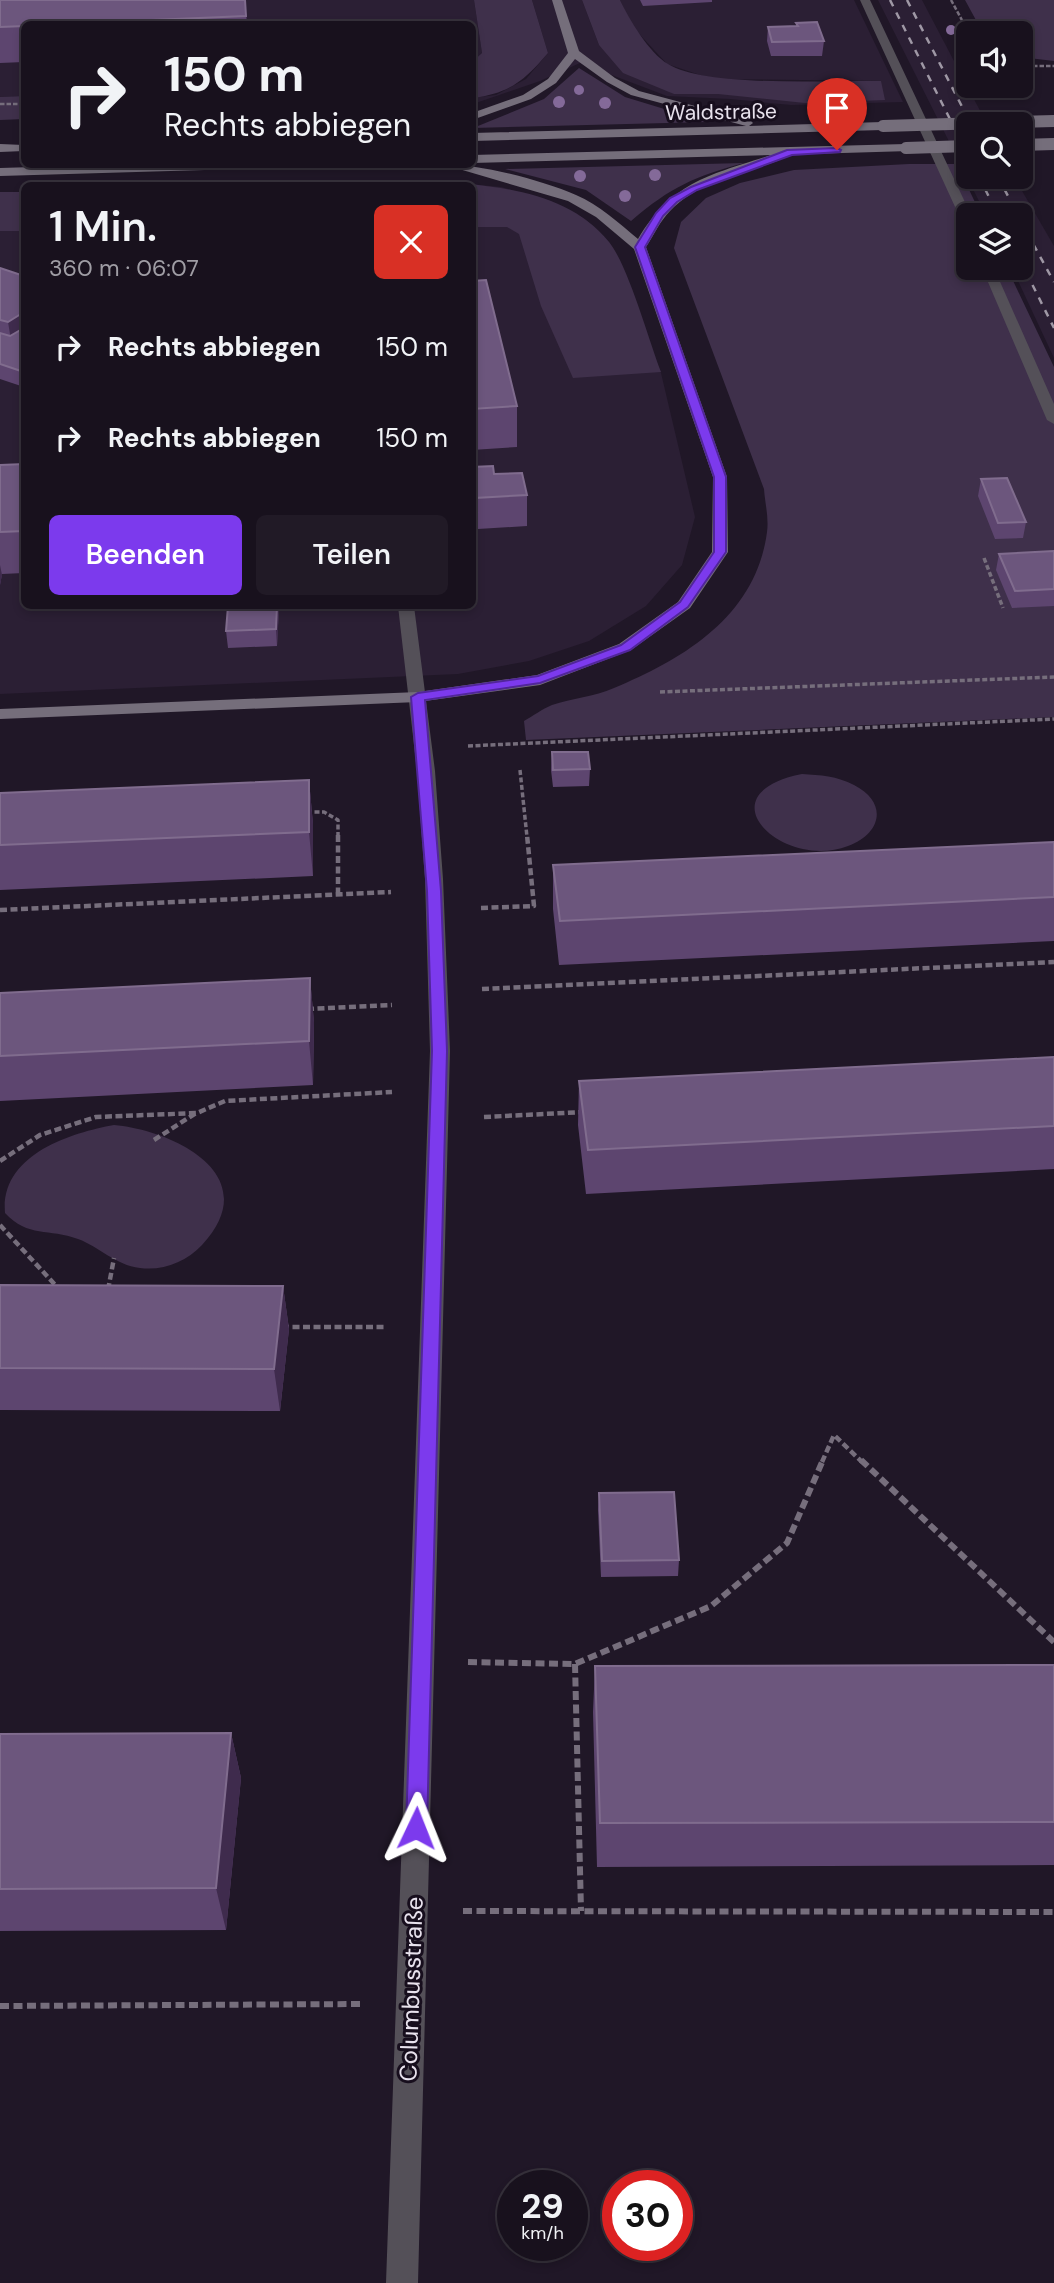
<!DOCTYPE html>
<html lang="de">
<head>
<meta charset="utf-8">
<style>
	:root { --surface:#18111d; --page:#211a26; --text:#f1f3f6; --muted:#9f9da4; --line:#36313b; --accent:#7c3aed }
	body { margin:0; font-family:"DM Sans",sans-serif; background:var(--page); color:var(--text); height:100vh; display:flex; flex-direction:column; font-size:26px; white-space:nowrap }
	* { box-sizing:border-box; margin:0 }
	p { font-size:23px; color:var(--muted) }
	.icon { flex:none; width:38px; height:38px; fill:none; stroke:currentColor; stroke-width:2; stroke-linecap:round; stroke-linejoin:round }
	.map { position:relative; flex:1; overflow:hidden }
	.panel { position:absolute; left:21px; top:182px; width:455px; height:427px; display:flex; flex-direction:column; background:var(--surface); border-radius:10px; box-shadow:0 4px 10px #0003,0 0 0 2px var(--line) }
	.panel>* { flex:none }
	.top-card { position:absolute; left:21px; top:21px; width:455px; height:147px; border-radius:10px; box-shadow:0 4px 10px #0003,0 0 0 2px var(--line); background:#18111d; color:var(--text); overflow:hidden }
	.controls { position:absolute; left:956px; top:21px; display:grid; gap:14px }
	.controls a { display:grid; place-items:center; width:77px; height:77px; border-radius:10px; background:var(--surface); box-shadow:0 4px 10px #0003,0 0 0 2px var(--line); font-size:35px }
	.speed { position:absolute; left:497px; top:2170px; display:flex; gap:14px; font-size:35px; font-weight:700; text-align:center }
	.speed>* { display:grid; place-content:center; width:91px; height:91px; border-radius:50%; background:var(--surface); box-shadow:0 4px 10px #0003,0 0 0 2px var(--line); line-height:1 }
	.speed small { font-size:18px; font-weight:400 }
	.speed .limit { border:10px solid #d22; background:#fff; color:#111 }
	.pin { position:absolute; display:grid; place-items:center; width:60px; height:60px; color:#fff; margin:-72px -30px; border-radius:50% 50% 50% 0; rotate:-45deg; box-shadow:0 0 7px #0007 }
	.pin .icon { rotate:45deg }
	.me { position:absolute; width:77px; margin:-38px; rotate:2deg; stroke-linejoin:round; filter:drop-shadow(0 0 5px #0008) }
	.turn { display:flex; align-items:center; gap:24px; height:147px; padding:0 28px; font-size:32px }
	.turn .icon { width:91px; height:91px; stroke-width:2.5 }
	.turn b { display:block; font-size:49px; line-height:60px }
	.round { display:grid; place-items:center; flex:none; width:74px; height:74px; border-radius:10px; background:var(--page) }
	.overview { display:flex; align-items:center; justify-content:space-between; height:119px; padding:0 28px }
	h1 { font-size:42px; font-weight:600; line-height:52px }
	.button { display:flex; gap:14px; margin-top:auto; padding:14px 28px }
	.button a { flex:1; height:80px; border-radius:10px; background:var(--accent); color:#fff; font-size:28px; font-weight:600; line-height:80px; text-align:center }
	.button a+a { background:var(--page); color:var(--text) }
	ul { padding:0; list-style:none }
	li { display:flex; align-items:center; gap:21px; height:91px; padding:0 28px }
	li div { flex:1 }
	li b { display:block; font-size:26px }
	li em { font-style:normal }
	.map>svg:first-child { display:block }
	.built { fill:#2b1f34 }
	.green { fill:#3f304b }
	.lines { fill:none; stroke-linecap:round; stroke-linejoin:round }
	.path-far3 { stroke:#766e7c; stroke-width:2.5; stroke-dasharray:4.5 2; stroke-linecap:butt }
	.path-far2 { stroke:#766e7c; stroke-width:3.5; stroke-dasharray:5 2.5; stroke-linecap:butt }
	.path-far1 { stroke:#766e7c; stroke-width:4.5; stroke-dasharray:7 3.5; stroke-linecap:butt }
	.path { stroke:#766e7c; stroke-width:6; stroke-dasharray:9 4.5; stroke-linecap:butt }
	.lane { fill:#545058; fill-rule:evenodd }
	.street { fill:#545058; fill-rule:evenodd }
	.secondary { fill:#756e7b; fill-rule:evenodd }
	.rail { stroke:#9f98a5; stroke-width:2.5; stroke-dasharray:7 7; stroke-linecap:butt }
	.secondary-bridge { stroke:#756e7b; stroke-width:12 }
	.tree { fill:#846a99 }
	.wall { fill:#5d456f }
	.shaded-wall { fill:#3f2b4d }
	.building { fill:#6c567d; stroke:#806c8e; stroke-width:2 }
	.route { fill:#7c3aed; stroke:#51269a; stroke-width:2 }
	.labels { text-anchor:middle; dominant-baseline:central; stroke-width:6; stroke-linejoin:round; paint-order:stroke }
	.far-street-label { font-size:21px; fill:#e8e2ed; stroke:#170e1d }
	.street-label { font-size:24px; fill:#e8e2ed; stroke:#170e1d }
</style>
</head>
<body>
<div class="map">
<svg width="1054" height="2283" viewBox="0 0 1054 2283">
	<rect width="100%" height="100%" fill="#201727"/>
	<!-- built -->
	<path class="built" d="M0 0H474L482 53 473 61 472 24H24V96L0 97Z
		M532 0H582L599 45 674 94H718L881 81 712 79 667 64 631 25 620 0H854L903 102 791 105 730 99 667 96 580 63 540 81 473 104 472 98 496 95 526 79 548 53Z
		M878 0H922L987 124H968V177H1014L1054 246V358L1012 268H1020V215H986Z
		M436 181 501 187 551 201 585 219 610 243 661 373 695 517 682 565 646 606 589 641 529 661 458 674 0 694V192H24V606H472V186L258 185Z"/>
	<!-- green -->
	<path class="green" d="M474 0H532L548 53C524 81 510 93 473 98V61L482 53Z
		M582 0H620C629 19 649 53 668 64 707 88 832 80 881 81L885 100 805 103 718 94H674L623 73 599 45Z
		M965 0H1054V61L1020 57V33H983Z
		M579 68 625 97 707 122 473 128 544 99Z
		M24 96V119L0 120V97Z
		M744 163C694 177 672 186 631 221L586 190 505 169Z
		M909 164H957L981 215H968V268H1007L1054 367V717L526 740 524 721C533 716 542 709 552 705 572 698 594 697 614 688 686 658 756 615 767 532 769 518 765 503 764 489L674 248 681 222 706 198 740 183 794 170Z
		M436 181C496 186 568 191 609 242 628 265 649 341 661 372L573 378 541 306 519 234 507 227H473L472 186 258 185Z
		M0 192H24V231H0Z
		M802 774C820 775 837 776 854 785 889 803 881 834 848 846 783 871 701 794 802 774Z
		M114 1125C176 1131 266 1176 202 1245 186 1262 163 1271 140 1268 115 1265 100 1247 78 1239 49 1228 28 1238 5 1213 0 1155 70 1133 114 1125Z"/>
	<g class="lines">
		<!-- path-far3 -->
		<path class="path-far3" d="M951 0 969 33
			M1020 66H1054
			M0 104H24"/>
		<!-- path-far2 -->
		<path class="path-far2" d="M984 558 1003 608
			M660 692 1054 677
			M468 746 1054 719
			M520 770 527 837
			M307 812H324L338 820V837"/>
		<!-- path-far1 -->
		<path class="path-far1" d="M338 835V895
			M481 908 534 906 527 835
			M0 910 391 892
			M482 989 1054 962
			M307 1009 392 1005
			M484 1117 584 1112
			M154 1140 196 1113
			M0 1161 40 1135 96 1117 197 1113 225 1101 392 1092
			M0 1225 58 1288
			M108 1290 114 1258
			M282 1327H386
			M822 1462 834 1435 862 1462"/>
		<!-- path -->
		<path class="path" d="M861 1460 1054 1642
			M468 1662 575 1664 711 1606 787 1543 823 1460
			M575 1664 581 1911
			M463 1911 1054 1912
			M0 2006 361 2004"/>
		<!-- lane -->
		<path class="lane" d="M860 0H870L971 215H968V226L962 222Z
			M982 268H994L1054 404V424L1047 420Z
			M398 606H414L435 771 443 879 434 885 425 879 417 771Z"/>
		<!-- street -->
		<path class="street" d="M434 873 443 879 450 1051 418 2283H386L430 1051 425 879Z"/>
		<!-- secondary -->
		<path class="secondary" d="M552 0H562L579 51 615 78 639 91 751 121 753 123 749 126 883 122 889 126 883 130 472 141V133L746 126 631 95 607 82 575 59 556 83 531 99 472 120V113L523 95 548 79 568 53Z
			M0 144 24 145V151L0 152Z
			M906 144 910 145V151L775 155 779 158 777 161C742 174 697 182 670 211 660 221 654 235 646 247L727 477 728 552 690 608 631 650 540 685 418 702 0 719V709L418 692 537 675 619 644 678 602 712 552 713 477 634 249 596 217 568 201 442 164C480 164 541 180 576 195 599 205 619 223 638 239 673 181 710 175 771 155L472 163V155Z
			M134 164H283L277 168 0 176V168Z"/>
		<!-- rail -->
		<path class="rail" d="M890 0 968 155
			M907 0 971 124
			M979 177 998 215
			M998 177 1018 215
			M1020 220 1054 282
			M1020 260 1054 328"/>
		<!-- secondary-bridge -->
		<path class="secondary-bridge" d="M883 126 1054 121
			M1020 145 1054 144
			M906 148 968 146"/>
	</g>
	<!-- trees -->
	<g class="tree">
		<circle cx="951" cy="30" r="5"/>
		<circle cx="579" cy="90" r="5"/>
		<circle cx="559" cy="102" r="6"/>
		<circle cx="605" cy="103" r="6"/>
		<circle cx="655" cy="175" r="6"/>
		<circle cx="580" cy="176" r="6"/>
		<circle cx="625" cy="196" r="6"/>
	</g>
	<!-- wall -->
	<path class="wall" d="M0 0H245L247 24H24V62L0 63Z
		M640 0H712V2L643 6Z
		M796 23 824 41 822 56H771L767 41 768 27 796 26Z
		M0 268 24 276V387L0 379Z
		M472 281 517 406V447L472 450Z
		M24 464V573L2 574 0 585V465Z
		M472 467 494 474 527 495V526L478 529V543H472Z
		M981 479 1026 522 1023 538 995 539 978 496Z
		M1054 551V606L1012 608 996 570 999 554Z
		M228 606H279L277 646 228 648 226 631Z
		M552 752 590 769 589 786 553 787 551 770Z
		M309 780 313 824V876L0 890V793Z
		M1054 842V941L559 965 553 909V865Z
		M310 978 314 1022 313 1085 0 1101V993Z
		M1054 1057V1169L586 1194 578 1125 579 1081Z
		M0 1285 283 1286 289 1329 280 1411 0 1410Z
		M599 1493 679 1560 678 1576 601 1577 598 1510Z
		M1054 1665V1865L597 1867 593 1712 595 1666Z
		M231 1733 241 1778 226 1930 0 1931V1734Z"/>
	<!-- shaded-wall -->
	<path class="shaded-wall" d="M24 312V345L13 352 8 322Z
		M0 565 2 575 0 585Z
		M277 606H279V611L277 646 276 629Z
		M309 780 313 824V876L309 832Z
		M310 978 314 1022 313 1085 309 1041Z
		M283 1286 289 1329 280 1411 274 1369Z
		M231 1733 241 1778 226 1930 216 1888Z"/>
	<!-- building -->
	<path class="building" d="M0 0H245L246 16 56 24H24V26L0 27Z
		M817 22 824 41 772 42 768 27 798 26 796 23Z
		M0 268 24 276V312L8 322 0 320Z
		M486 280 517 406 472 409V281Z
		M24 328V372L0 364V333L10 336Z
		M24 464V531L0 532V465Z
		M493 466 494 474 522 473 527 495 475 498 477 512H472V467Z
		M1007 478 1026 522 998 523 981 479Z
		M1054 551V589L1015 591 999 554Z
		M228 606H277L276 629 226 631Z
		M552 752H588L590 769 553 770Z
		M309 780V832L0 845V793Z
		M1054 842V897L560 921 553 865Z
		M310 978 309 1041 0 1056V993Z
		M1054 1057V1126L588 1150 579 1081Z
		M0 1285 283 1286 274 1369 0 1368Z
		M674 1492 679 1560 602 1561 599 1493Z
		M1054 1665V1822L600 1823 595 1666Z
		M231 1733 216 1888 0 1889V1734Z"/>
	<!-- route -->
	<path class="route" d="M837 148 841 150 840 152 792 155 697 190 677 202 663 216 645 247 726 477V552L688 607 630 650 540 683 425 700 441 891 447 1051 427 1828 424 1834 416 1837 409 1834 406 1828 432 1051 427 891 411 697 418 693 538 676 621 645 680 602 714 552V477L635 247 656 213 670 198 691 187 787 150Z"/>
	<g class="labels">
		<!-- far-street labels -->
		<g class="far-street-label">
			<text transform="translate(721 112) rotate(-1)">Waldstraße</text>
		</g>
		<!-- street labels -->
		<g class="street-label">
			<text transform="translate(411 1989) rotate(-88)">Columbusstraße</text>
		</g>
	</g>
</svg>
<div class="controls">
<a><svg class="icon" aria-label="sound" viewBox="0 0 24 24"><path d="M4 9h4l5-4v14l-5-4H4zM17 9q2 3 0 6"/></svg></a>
<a><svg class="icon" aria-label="search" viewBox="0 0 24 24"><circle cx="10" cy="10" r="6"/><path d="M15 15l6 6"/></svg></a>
<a><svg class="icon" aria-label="layers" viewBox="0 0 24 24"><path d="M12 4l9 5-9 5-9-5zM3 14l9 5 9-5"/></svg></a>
</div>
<div class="speed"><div>29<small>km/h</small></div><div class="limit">30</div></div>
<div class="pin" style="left:837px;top:150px;background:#d93025"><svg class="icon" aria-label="arrive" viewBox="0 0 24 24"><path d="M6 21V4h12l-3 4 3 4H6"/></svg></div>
<svg class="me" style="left:416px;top:1828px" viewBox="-20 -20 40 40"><path d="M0-17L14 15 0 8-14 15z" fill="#7c3aed" stroke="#fff" stroke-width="4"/></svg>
<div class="top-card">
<div class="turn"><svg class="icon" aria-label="right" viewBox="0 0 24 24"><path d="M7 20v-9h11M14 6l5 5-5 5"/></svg><div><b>150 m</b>Rechts abbiegen</div></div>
</div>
<section class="panel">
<div class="overview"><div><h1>1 Min.</h1><p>360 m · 06:07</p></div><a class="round" style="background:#d93025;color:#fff"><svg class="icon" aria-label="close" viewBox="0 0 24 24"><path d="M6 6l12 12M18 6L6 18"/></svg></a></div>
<ul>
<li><svg class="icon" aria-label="right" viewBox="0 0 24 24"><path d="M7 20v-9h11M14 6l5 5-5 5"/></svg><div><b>Rechts abbiegen</b></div><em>150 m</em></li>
<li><svg class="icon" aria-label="right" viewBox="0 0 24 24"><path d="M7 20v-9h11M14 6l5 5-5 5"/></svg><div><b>Rechts abbiegen</b></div><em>150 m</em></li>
</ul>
<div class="button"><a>Beenden</a><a>Teilen</a></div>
</section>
</div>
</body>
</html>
